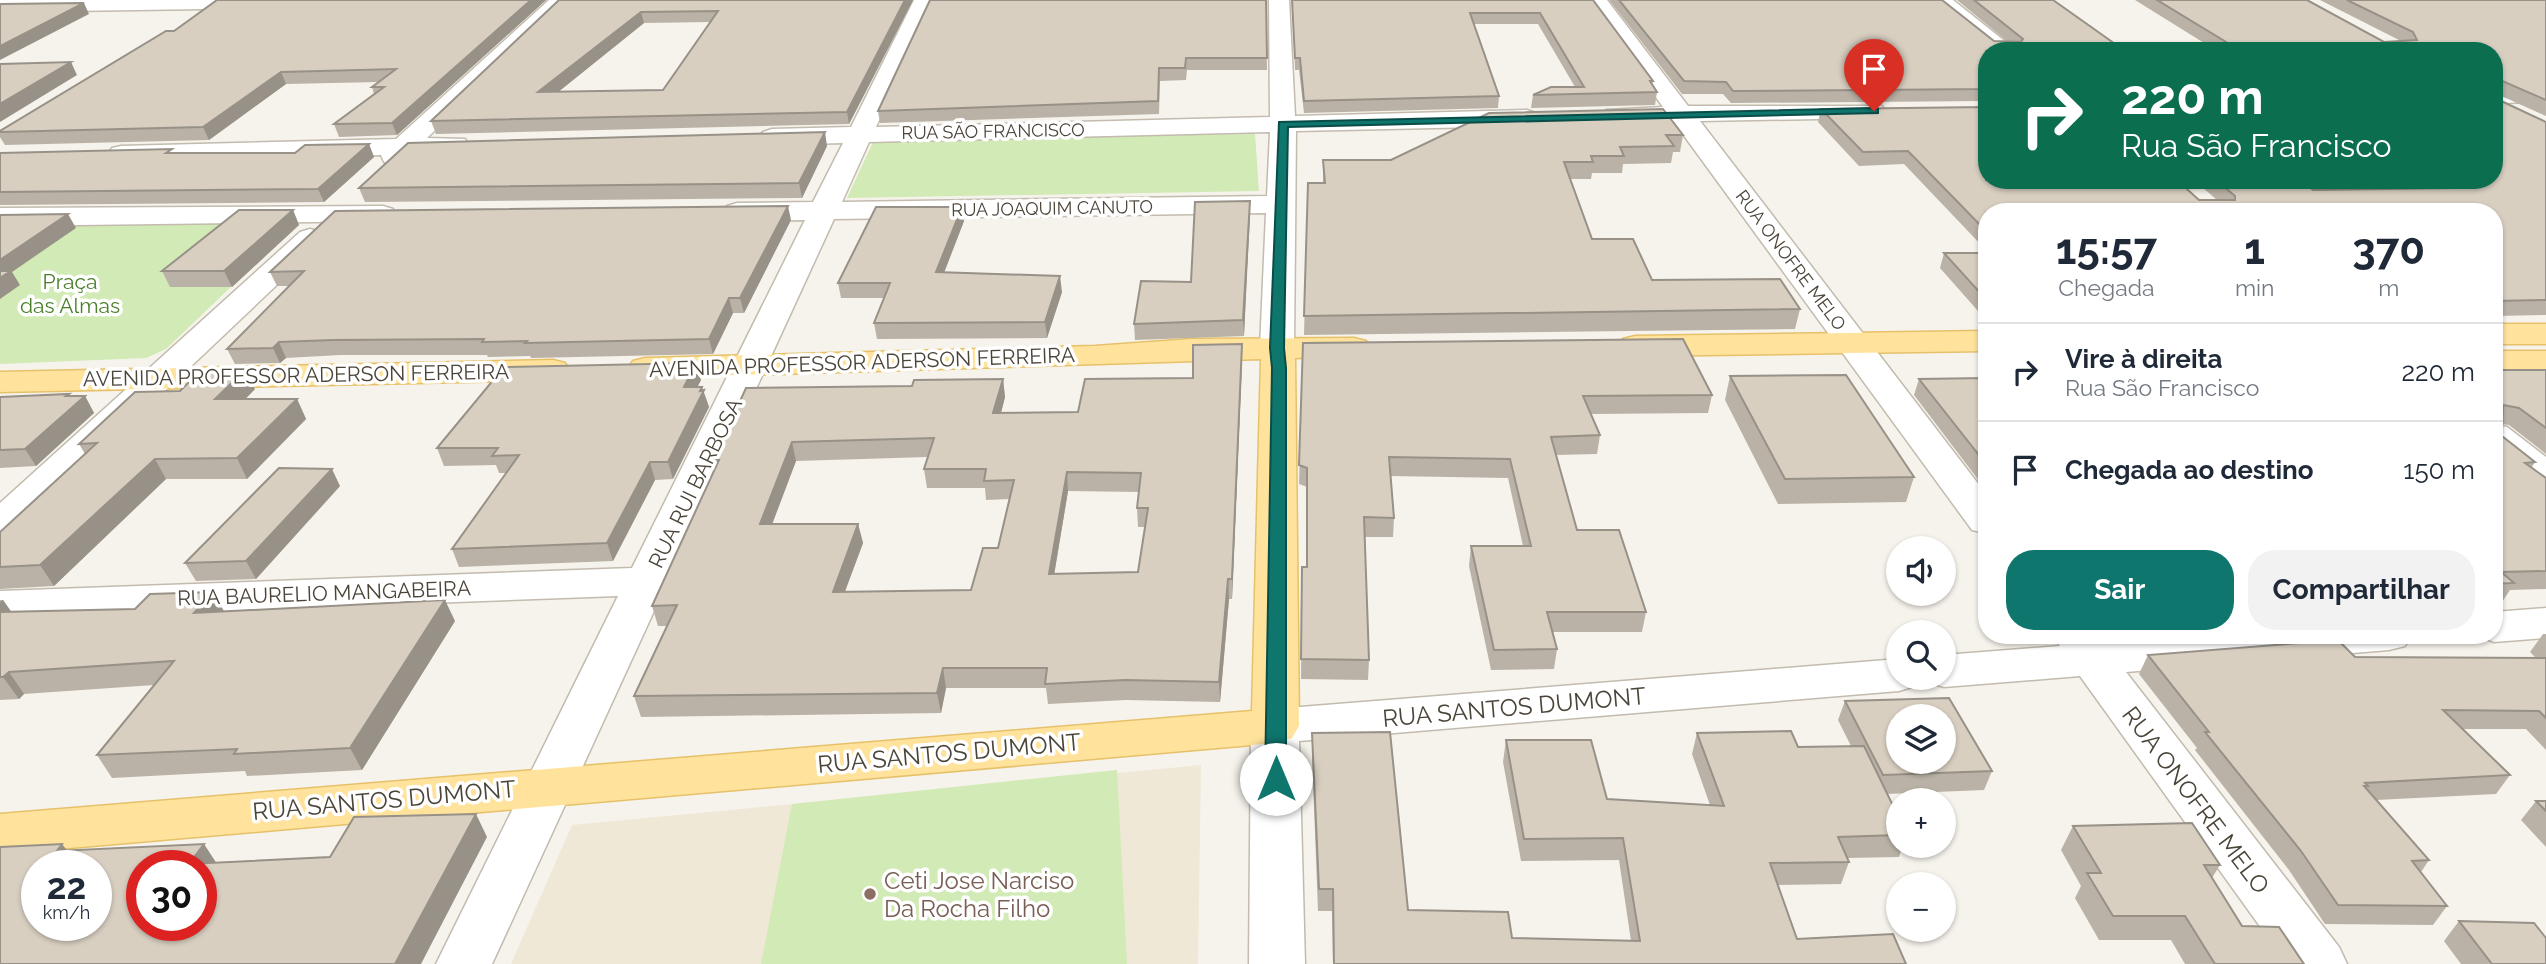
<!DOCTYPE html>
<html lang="pt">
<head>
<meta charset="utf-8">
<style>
	:root { --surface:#fff; --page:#f2f2f3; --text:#1f2937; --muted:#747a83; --line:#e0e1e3; --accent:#0f766e }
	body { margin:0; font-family:Raleway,sans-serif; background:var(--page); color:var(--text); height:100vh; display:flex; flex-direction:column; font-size:26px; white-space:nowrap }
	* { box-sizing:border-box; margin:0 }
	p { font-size:23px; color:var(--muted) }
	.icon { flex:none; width:38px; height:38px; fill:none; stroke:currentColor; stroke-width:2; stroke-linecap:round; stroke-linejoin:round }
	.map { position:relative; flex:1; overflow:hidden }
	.panel { position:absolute; left:1978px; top:203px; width:525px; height:441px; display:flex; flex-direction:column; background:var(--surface); border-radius:28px; box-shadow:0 2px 5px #0004 }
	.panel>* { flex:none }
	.hud { position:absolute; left:1978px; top:42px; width:525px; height:147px; border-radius:28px; box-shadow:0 2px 5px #0004; background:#0b6e4f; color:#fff; overflow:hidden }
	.tools { position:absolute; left:1886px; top:536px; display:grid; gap:14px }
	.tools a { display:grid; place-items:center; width:70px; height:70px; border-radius:50%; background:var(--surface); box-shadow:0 2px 5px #0004; font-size:35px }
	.speed { position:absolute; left:21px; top:850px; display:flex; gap:14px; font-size:35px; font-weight:700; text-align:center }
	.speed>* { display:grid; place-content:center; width:91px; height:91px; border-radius:50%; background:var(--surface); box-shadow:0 2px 5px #0004; line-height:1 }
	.speed small { font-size:18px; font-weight:400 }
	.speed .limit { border:10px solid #d22; background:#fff; color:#111 }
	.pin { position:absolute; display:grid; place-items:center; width:60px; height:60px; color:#fff; margin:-72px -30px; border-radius:50% 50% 50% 0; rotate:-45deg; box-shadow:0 0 7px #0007 }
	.pin .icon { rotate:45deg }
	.me { position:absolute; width:77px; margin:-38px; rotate:0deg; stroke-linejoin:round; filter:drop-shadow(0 0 5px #0008) }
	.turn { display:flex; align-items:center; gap:24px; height:147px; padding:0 28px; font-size:32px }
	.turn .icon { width:91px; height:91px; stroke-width:2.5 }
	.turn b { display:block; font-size:49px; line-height:60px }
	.eta { display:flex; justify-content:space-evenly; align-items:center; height:119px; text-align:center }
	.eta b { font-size:42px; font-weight:700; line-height:49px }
	.cta { display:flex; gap:14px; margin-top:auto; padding:14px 28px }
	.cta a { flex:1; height:80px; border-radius:28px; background:var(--accent); color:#fff; font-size:28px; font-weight:700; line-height:80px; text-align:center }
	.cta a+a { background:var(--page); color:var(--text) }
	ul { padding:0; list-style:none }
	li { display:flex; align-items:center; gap:21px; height:98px; padding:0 28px; border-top:2px solid var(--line) }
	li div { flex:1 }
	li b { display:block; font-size:26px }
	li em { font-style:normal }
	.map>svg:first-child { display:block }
	.education { fill:#efe8d6 }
	.green { fill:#d2eab5 }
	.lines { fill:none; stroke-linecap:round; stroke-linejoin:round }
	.minor-casing { stroke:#c2bbae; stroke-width:3 }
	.primary-casing { stroke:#e6c16a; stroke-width:3 }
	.minor { fill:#fff; fill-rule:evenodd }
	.primary { fill:#ffe39c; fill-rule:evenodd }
	.wall { fill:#bab2a6; fill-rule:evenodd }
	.shaded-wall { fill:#979187 }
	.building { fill:#d8cfc1; stroke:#979187; stroke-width:2; fill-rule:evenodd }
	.route { fill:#0f766e; stroke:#0a4d48; stroke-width:2 }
	.education-dot { fill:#8d6e63; stroke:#fff; stroke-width:2.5 }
	.labels { text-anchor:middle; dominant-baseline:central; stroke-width:7; stroke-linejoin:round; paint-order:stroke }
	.far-street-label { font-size:18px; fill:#4b4439; stroke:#fff }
	.park-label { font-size:21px; fill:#4a7f2a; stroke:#fff }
	.street-label { font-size:21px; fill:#4b4439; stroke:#fff }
	.near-street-label { font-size:24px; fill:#4b4439; stroke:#fff }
	.near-education-label { font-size:24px; fill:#785e54; stroke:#fff; text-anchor:start }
</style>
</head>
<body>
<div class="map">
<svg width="2546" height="964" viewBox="0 0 2546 964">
	<rect width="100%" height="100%" fill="#f6f3ec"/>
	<!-- education -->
	<path class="education" d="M1201 765 1198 964H511L572 825Z"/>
	<!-- green -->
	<path class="green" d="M1255 134 1259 191 847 198 874 140Z
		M302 219 166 349 146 358 0 364V233L12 225Z
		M1117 770 1127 964H761L792 804Z"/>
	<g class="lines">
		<defs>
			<path id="minor" d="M0 0H277L278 2 268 8 0 12Z
				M549 0H571L427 138 465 139 469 145 465 151C448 155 431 152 414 154 402 156 399 165 384 162L381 155 121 162 112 160 108 154 112 148 121 146 396 139Z
				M914 0H934L876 127 1270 117 1269 0H1289L1295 116 1527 110 1536 113 1540 118 1536 123 1527 126 1296 131 1294 348 1289 355 1277 358 1265 355 1260 348 1266 213 834 219 492 964H436L618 596 0 619V591L632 568 805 220 737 221 727 218 723 212 727 206 737 203 813 202 843 143 772 145 763 142 759 137 763 132 772 129 851 127ZM1270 132 1267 196 842 202 869 142Z
				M1586 0H1607L1688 106H1882L1885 111 1882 116 1873 118 1700 121 1986 494V533L1972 530 1674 122 1606 120 1603 115 1606 110 1663 107Z
				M1930 0H1953L2017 51H1992Z
				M2546 88V102L2494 103V89Z
				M383 206 393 209 397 215 393 221 0 226V208Z
				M310 229 320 232 325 238 320 244 14 534 0 537V503L300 232Z
				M2494 424 2507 427 2546 457V486L2532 483 2494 453Z
				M2546 608V638L2494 642 2477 635H2494V612Z
				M2062 635H2098L2104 643 2197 635H2411L2405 646 2389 650 2126 672 2339 947 2347 964H2287L2080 676 1944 687 1928 682 1925 677H1944V655L2060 646 2058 643Z
				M1899 659V677H1920L1915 686 1899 691 1299 741 1305 964H1249L1251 726 1258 714 1275 709Z"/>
			<path id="primary" d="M2494 324H2546V344H2494Z
				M1986 331V351L1635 356 1623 353 1618 346 1623 339 1635 336Z
				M1354 338 1366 341 1371 348 1366 355 1295 358 1299 726 1292 738 1275 743 0 854V814L1252 711 1261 359 645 378 633 375 628 368 633 361 645 358 1095 346 1192 339Z
				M2494 351H2546V371H2494Z
				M553 360 565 363 570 370 565 377 553 380 0 392V372Z"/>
		</defs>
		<!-- minor casing -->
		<use href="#minor" class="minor-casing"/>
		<!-- primary casing -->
		<use href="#primary" class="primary-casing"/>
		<!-- minor -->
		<use href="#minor" class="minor"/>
		<!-- primary -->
		<use href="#primary" class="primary"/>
	</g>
	<!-- wall -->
	<path class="wall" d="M248 0H546L397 135 339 137 334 124 374 94 372 87 379 82 286 84 209 140 5 145 0 137V131L174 31Z
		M559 0H913L849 124 436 134 431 121ZM710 22 663 90 558 92 644 23Z
		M1266 0 1267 70H1187L1186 80 1160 81 1159 114 880 123 878 111Z
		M1292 0H1593L1653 81 1652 85 1657 92 1655 105 1531 108 1533 95 1575 87 1538 24H1474L1499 96 1498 108 1304 113 1299 70H1295Z
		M1609 0H1942L1994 41 2008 42 1957 0H2053L2125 51H1986V101L1731 103 1723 94H1682Z
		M2135 0H2307L2384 42 2401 41 2320 0H2546V116L2499 95V100L2546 122V315L2494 316V212H1986V250L1904 164 1859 166 1818 122 1821 109 2199 200H2217L2194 180H2299L2313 190 2424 189 2410 180H2494V51H2217Z
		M1489 113 1683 135 1680 152H1673L1671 163 1623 164 1622 173H1592L1591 179H1570L1592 239 1652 280 1800 309 1795 329 1304 335 1308 183H1323V160H1391Z
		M369 144 374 157 324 202 0 205V153H295Z
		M827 146 802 198 365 202 359 188Z
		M1250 201 1244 336 1135 340 1134 324 1191 282Z
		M293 210 299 225 232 287H170L162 271Z
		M791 220 744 313H733L713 354 531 358 530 356 488 357 487 355H340L286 358 280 363 235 364 227 349 289 286H277L270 272Z
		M964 221 944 273 1062 292 1047 338 877 339 874 323 884 298H841L838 283Z
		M1944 253H1986V311H1978L1940 268Z
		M1303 343 1712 395 1708 413 1591 414 1600 435 1597 454 1556 455 1577 530 1646 612 1642 632H1553L1557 649 1554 669 1491 670 1469 566 1471 546H1523L1508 478 1390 476 1394 518 1393 537H1365L1369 660 1368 680 1301 679 1302 567H1307V487L1299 484Z
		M1242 361 1232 599H1229L1220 702 1126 700 1048 704 1046 688H946L941 713 641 717 634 696 667 626H658L652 606 715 468 713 460 912 386 1003 379 1005 397 1001 413 1078 412 1193 378ZM928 457 924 469 927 488H985L986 500 1009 499 998 548 971 590 845 592 863 543 858 524H772L796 461ZM1068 491 1139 492 1137 508 1138 527H1145L1138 572 1054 574Z
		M2494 370H2546V454L2509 425 2502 424V436L2535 462 2532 467 2546 478V589L2510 590 2502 602H2494Z
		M1730 376 1914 477 1906 502 1778 504 1725 400Z
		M1986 378V490L1914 395 1919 379Z
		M701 380 697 387 703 390 709 407 673 479 655 480 613 561 459 567 452 549 506 473H499L496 465 444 466 437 448Z
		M255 389 245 399H297L306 419 247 479H166L54 586 0 589V532L85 454 79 444Z
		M69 394 70 396H85L94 413 36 466 0 468V397Z
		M340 486 256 579 196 581 185 563Z
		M0 600H3L11 612 224 611 455 621 362 770 247 776 245 771 112 778 97 755 154 685 24 694 19 699 0 700Z
		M2543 634H2546V750L2526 729H2462L2510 775 2496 794 2376 800 2429 860 2421 872 2447 906 2433 925 2325 924 2289 870 2195 750 2197 748 2139 674 2148 655 2536 658 2530 652Z
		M2109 635H2163L2113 640Z
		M1845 701 1992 771 1984 790 1887 794 1899 818V845H1903L1899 857 1847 858 1849 862 1841 884 1777 885 1797 939 1906 964H1333L1332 911H1318L1312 754V733L1408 910 1512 938 1631 941 1619 860 1521 861 1503 762 1506 740 1607 799 1710 805 1692 754 1697 733 1798 747 1851 746 1838 720Z
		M2536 801H2546V847L2521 820Z
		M2073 826 2220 865 2212 878 2242 926 2304 964H2185L2171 940H2099L2075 898 2081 886 2061 850Z
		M2459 921 2546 964H2461L2444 941Z"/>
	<!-- shaded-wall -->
	<path class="shaded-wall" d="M531 0H546L397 135 392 123Z
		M905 0H913L849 124 847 112Z
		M84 3 89 14 0 60V46Z
		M641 12 644 23 542 105 538 92Z
		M71 62 77 75 0 122V104Z
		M281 72 286 84 209 140 203 127Z
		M825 132 827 146 802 198 799 183Z
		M369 144 374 157 324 202 318 189Z
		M1250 201V216L1244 336 1243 320Z
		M788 206 791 220 744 313 740 298Z
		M962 207 964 221 938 288 936 272Z
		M293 210 299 225 232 287 224 271Z
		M68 214 76 228 12 272 20 285 0 299V260Z
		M1060 276 1062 292 1047 338 1045 322Z
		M729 298 733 313 713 354 709 339Z
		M279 342 286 358 280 363 273 348Z
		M1242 344V361L1232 599V579Z
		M696 363 701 380 689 404 684 387Z
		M245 370 255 389 226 419 215 399Z
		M1003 379 1005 397 996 432 993 413Z
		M702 387 709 407 673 479 668 462Z
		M69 394 75 404 85 396 94 413 36 466 25 449Z
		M297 399 306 419 247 479 237 458Z
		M792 442 796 461 765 543 760 524Z
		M155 459 166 479 54 586 40 565Z
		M650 462 655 480 613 561 607 543Z
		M332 469 340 486 256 579 246 561Z
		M1067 472 1068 491 1051 594 1049 574Z
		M858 524 863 543 837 612 833 592Z
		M1228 579 1229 599 1220 702 1219 682Z
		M213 592 225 613H194Z
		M3 600 18 621 0 627V602Z
		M445 600 455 621 362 770 350 748Z
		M943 668 946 688 941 713 937 693Z
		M9 672 24 694 19 699 3 677Z
		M476 814 487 837 421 964H395Z
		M62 844 79 866 57 851Z
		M204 844 219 867 189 864Z"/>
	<!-- building -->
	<path class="building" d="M217 0H531L392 123 334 124 384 87H372L396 69 281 72 203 127 0 132V131L166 31H174Z
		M559 0H905L847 112 431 121ZM718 11 663 90 538 92 641 12Z
		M930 0H1266L1267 58H1186L1185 68H1159L1158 101 878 111Z
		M1292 0H1593L1653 81H1650L1657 92 1533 95 1551 87H1584L1540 13H1470L1499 96 1304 101 1300 58H1295Z
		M1619 0H1942L1994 41 2021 42 2023 39 1974 0H2053L2125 51H1986V89L1733 91 1726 82 1684 81Z
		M2157 0H2307L2384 42 2417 40 2413 32 2347 0H2546V100L2498 79 2499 100 2546 122V300L2494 301V212H1986V231L1908 151 1863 152 1821 109 1986 107V180H2177L2199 200H2235V196L2216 180H2299L2313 190 2454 188 2440 180H2494V51H2241Z
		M84 3 0 46V4Z
		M71 62 0 104V64Z
		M1663 109 1683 135H1666L1674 146 1620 147 1624 156H1591L1593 162H1564L1592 239H1633L1652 280 1780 279 1800 309 1304 316 1308 183H1325L1323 160H1391L1489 113Z
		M825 132 799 183 359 188 408 143Z
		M369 144 318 189 0 192V153L172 149 166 153H295L305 145Z
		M1250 201 1243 320 1134 324 1141 281 1191 282 1195 202Z
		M788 206 740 298H729L709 339 525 343 527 341 482 342 484 339 333 340 279 342 273 348 227 349 304 271 270 272 335 211Z
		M876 207H962L936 272 1060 276 1045 322 874 323 890 283H838Z
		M239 210H293L224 271H162Z
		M68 214 0 260V215Z
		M1944 253H1986V296H1983Z
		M0 271H11L0 278Z
		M1683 339 1712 395 1583 396 1600 435 1551 437 1577 530H1619L1646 612H1547L1557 649 1494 650 1471 546H1531L1510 459 1389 457 1394 518 1364 517 1369 660 1301 659 1302 567H1307V468L1299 465 1303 343Z
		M1242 344 1232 579H1228L1219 682 1125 680 1045 684 1047 668H943L937 693 634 696 677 605 652 606 719 460H713L746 388 912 386 914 380 1003 379 993 413 1078 412 1085 379 1193 378V345ZM934 438 924 469H986L984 481 1014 480 998 548H983L971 590 833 592 858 524H760L792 442ZM1067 472 1141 473 1137 508H1148L1138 572 1049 574Z
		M696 363 684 387H702L700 391 704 390 668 462H650L607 543 452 549 519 455 492 456 498 448H437L504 367Z
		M245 370 215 399H297L237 458 155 459 40 565 0 567V532L97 443 79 444 135 392 180 391 200 371Z
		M2494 370H2546V428L2519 408 2503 405 2502 436 2535 462 2525 463 2546 478V571L2501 572 2514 583 2494 584Z
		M1846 375 1914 477 1785 479 1730 376Z
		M1986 378V464L1919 379Z
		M69 394 66 396H85L25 449 0 450V397Z
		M279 468 332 469 246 561 185 563Z
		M213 592 194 613 445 600 350 748 234 754 237 749 97 755 174 661 9 672 3 677H0V612L135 609 150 594Z
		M2338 640 2355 657 2546 658V718L2539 711 2443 710 2510 775 2365 783 2368 786H2364L2429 860 2412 861 2447 906 2338 905 2301 851 2205 732H2209L2148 655Z
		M1949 698 1992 771 1883 775 1845 701ZM1899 716H1944V761H1899Z
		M1791 731 1798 747 1864 746 1899 818V835L1838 837 1849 862 1770 863 1797 939 1893 934 1906 964H1334L1333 889H1319L1312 733 1390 732 1408 910 1508 912 1512 938 1640 941 1623 838 1524 839 1506 740H1591L1607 799 1724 806 1697 733Z
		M2536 801H2546V811Z
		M476 814 395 964H0V847L62 844 57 851 204 844 189 864 330 857 354 817ZM37 866H96V926H37ZM142 866H201V926H142Z
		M2192 823 2220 865H2204L2242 926 2279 927 2304 964H2215L2185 916H2113L2087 873H2101L2073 826Z
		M2459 921 2534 923 2546 938V964H2492Z"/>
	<!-- route -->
	<path class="route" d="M1874 108 1878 109V113L1288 127 1284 348 1286 368V779L1283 784H1268L1265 779 1272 368 1270 348 1279 122Z"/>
	<!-- markers -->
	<circle class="education-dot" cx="870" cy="894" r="7"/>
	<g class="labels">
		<!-- far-street labels -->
		<g class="far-street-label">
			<text transform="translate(993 131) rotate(-1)">RUA SÃO FRANCISCO</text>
			<text transform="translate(1052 208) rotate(-1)">RUA JOAQUIM CANUTO</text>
			<text transform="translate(1791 260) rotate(53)">RUA ONOFRE MELO</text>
		</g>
		<!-- park labels -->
		<g class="park-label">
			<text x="70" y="281">Praça<tspan x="70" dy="24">das Almas</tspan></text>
		</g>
		<!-- street labels -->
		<g class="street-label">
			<text transform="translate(862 362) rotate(-2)">AVENIDA PROFESSOR ADERSON FERREIRA</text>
			<text transform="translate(296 375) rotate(-1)">AVENIDA PROFESSOR ADERSON FERREIRA</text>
			<text transform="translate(695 483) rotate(-64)">RUA RUI BARBOSA</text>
			<text transform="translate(324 593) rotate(-2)">RUA BAURELIO MANGABEIRA</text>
		</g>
		<!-- near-street labels -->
		<g class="near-street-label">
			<text transform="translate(1514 707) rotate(-5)">RUA SANTOS DUMONT</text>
			<text transform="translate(949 753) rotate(-5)">RUA SANTOS DUMONT</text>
			<text transform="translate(384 800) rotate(-5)">RUA SANTOS DUMONT</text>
			<text transform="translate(2196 800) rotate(53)">RUA ONOFRE MELO</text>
		</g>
		<!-- near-education labels -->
		<g class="near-education-label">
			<text x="884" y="880">Ceti Jose Narciso<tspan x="884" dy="28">Da Rocha Filho</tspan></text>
		</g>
	</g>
</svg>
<div class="tools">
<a><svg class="icon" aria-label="sound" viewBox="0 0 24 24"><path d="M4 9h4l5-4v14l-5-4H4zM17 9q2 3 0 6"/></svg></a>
<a><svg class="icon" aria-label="search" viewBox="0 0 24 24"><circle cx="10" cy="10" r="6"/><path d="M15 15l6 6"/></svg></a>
<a><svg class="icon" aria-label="layers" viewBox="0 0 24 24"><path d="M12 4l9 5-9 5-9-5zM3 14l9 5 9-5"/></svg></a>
<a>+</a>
<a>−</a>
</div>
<div class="speed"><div>22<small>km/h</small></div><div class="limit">30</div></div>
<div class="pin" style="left:1874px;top:111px;background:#d93025"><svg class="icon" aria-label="arrive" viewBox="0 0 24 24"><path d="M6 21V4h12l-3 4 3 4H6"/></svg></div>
<svg class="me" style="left:1276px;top:779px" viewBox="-20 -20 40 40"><circle r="19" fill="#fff"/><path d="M0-13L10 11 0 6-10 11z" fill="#0f766e"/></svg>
<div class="hud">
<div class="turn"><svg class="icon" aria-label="right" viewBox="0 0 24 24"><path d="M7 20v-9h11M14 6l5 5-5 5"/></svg><div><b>220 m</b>Rua São Francisco</div></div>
</div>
<section class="panel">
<div class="eta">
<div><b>15:57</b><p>Chegada</p></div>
<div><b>1</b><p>min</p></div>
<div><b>370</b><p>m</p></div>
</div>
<ul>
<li><svg class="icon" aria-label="right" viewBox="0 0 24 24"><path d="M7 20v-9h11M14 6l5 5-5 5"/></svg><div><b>Vire à direita</b><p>Rua São Francisco</p></div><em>220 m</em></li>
<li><svg class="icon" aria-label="arrive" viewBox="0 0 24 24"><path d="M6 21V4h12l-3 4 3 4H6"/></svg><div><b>Chegada ao destino</b></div><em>150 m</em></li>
</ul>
<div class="cta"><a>Sair</a><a>Compartilhar</a></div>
</section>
</div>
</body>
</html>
